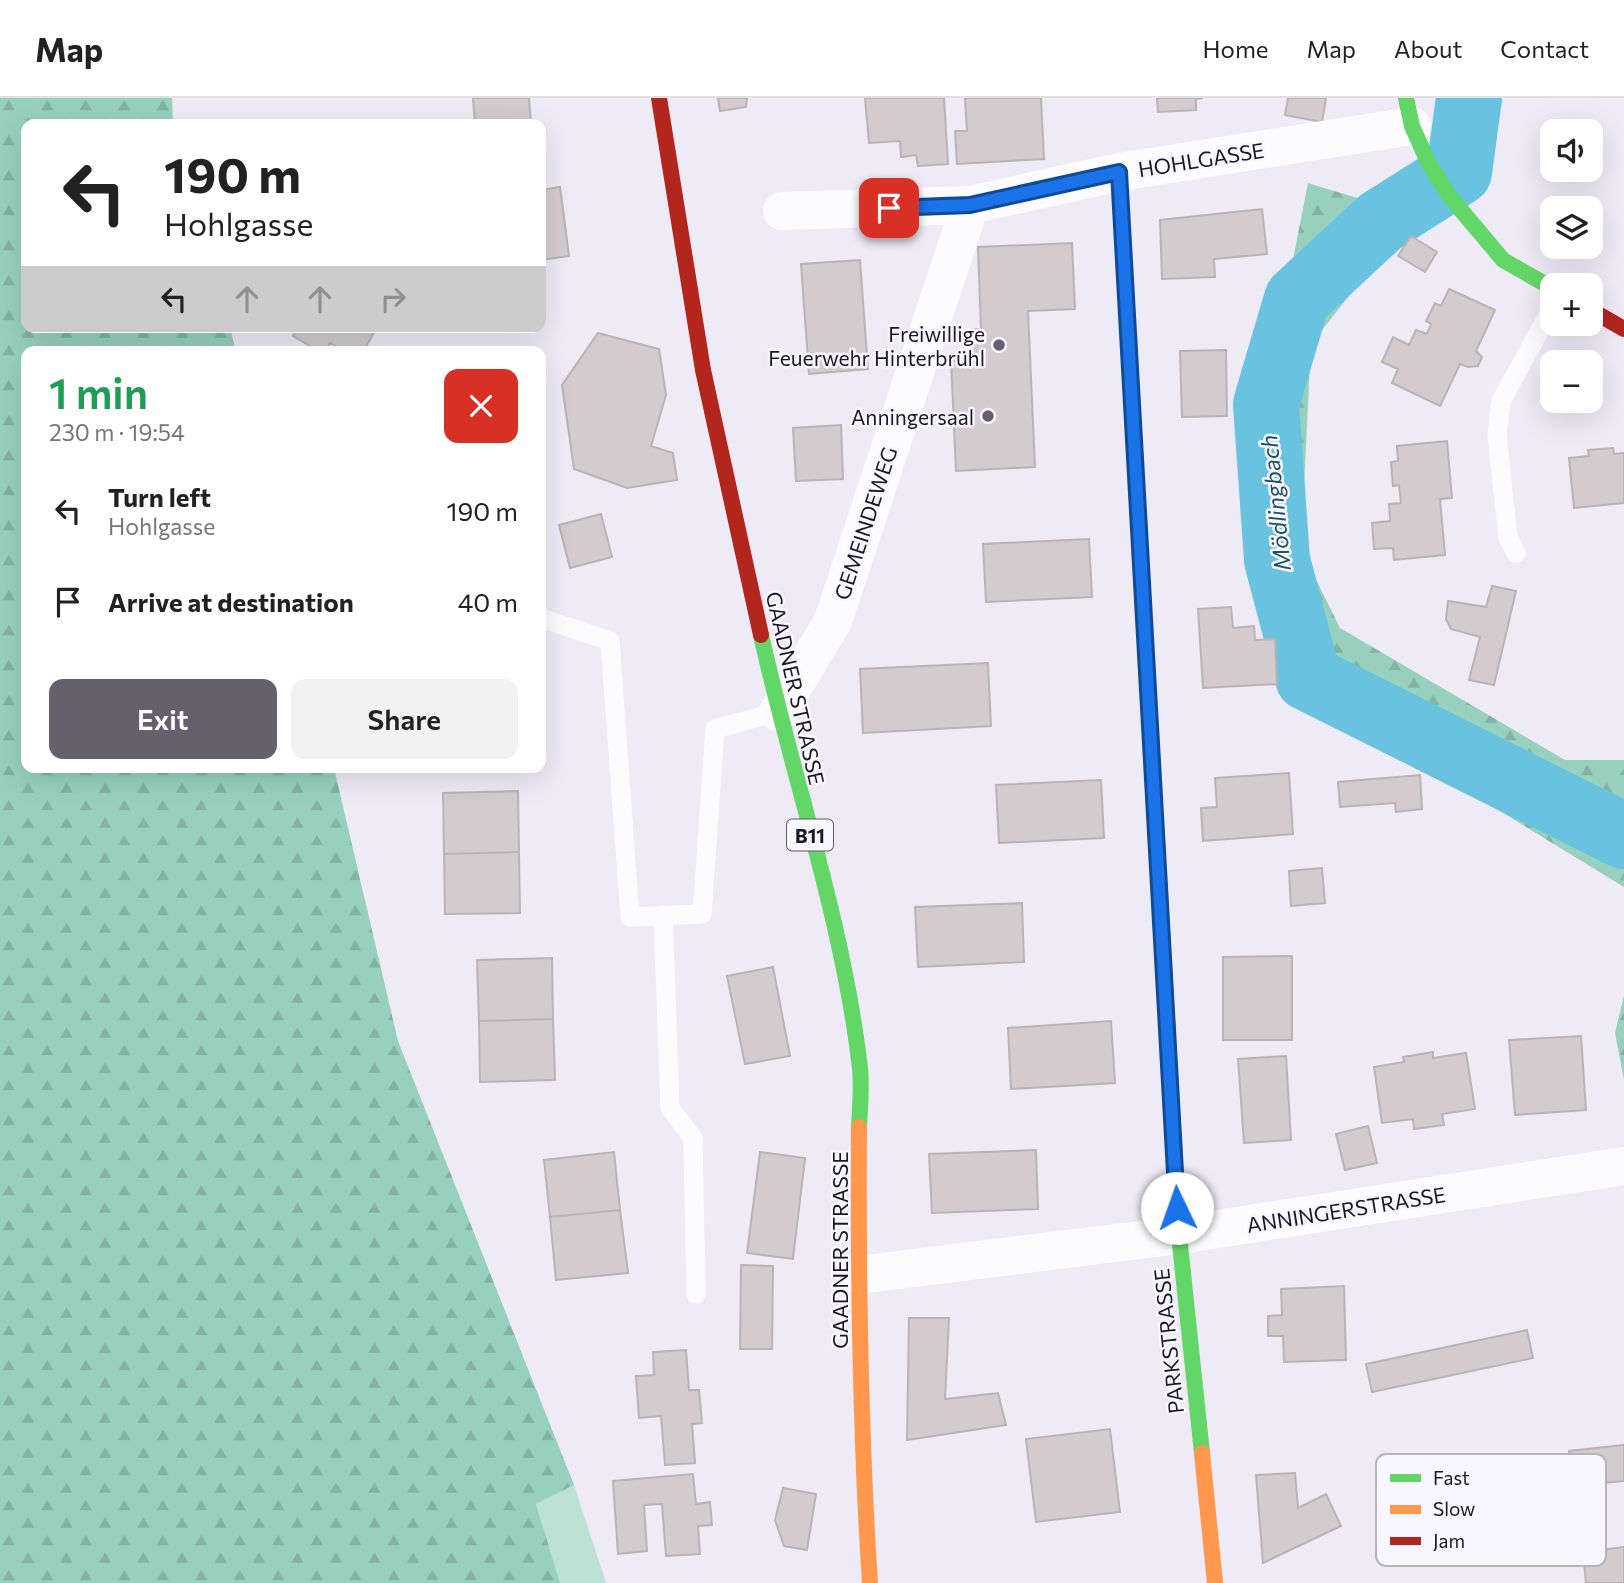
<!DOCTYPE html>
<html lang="en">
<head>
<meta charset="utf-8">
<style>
	:root { --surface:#fff; --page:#f2f2f2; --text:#222; --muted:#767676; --line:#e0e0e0; --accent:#64616d }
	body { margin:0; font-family:Commissioner,sans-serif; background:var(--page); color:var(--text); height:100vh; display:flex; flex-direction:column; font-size:26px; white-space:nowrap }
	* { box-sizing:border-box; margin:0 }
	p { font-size:23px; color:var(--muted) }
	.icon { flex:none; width:38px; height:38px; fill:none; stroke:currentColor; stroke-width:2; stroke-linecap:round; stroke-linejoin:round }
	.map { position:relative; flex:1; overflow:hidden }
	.sheet { position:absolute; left:21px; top:248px; width:525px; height:427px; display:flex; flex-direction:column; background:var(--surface); border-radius:14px; box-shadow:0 7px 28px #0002 }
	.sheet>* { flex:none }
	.top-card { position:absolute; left:21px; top:21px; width:525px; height:214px; border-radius:14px; box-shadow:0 7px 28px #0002; background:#fff; color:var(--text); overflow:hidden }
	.fabs { position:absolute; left:1540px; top:21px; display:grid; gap:14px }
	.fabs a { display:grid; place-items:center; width:63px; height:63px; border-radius:14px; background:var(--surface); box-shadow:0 7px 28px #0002; font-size:35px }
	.pin { position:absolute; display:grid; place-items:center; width:60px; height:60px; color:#fff; margin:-30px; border-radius:14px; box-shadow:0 4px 10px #0006 }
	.me { position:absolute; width:77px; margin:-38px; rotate:357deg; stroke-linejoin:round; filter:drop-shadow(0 0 5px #0008) }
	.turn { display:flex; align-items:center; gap:24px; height:147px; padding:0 28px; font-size:32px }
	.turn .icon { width:91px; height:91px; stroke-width:2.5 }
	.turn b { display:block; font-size:49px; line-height:60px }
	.lanes { display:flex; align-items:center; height:66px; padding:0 28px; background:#0003; justify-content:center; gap:35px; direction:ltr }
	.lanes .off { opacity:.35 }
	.round { display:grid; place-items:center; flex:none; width:74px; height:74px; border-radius:14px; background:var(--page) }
	.summary { display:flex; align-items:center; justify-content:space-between; height:119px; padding:0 28px }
	h1 { font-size:42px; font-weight:600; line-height:52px; color:#1e9e55 }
	.action { display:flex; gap:14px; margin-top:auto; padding:14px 28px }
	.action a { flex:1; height:80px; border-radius:14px; background:var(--accent); color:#fff; font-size:28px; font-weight:600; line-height:80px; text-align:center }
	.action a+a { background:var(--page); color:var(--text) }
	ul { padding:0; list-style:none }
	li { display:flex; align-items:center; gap:21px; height:91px; padding:0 28px }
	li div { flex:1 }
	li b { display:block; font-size:26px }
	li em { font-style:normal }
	header { display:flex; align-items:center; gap:42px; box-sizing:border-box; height:98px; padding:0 35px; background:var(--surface); border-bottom:2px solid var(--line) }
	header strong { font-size:33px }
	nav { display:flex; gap:38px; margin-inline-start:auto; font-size:24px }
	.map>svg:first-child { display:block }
	.green { fill:#bde1d5 }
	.forest { fill:url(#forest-firs) }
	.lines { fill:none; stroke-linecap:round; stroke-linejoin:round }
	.river { stroke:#69c3e0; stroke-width:66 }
	.building { fill:#d3cbcd; stroke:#bab2b4; stroke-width:2 }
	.lane { stroke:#fcfcfe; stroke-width:19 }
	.street { stroke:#fcfcfe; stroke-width:38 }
	.fast { stroke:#63d668; stroke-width:16 }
	.slow { stroke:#ff974d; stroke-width:16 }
	.jam { stroke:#b3261e; stroke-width:16 }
	.route-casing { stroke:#114b97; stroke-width:18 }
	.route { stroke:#1a73e8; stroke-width:12 }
	.poi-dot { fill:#64616d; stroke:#f8f6fe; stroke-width:2.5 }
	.labels { text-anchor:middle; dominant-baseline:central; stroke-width:5; stroke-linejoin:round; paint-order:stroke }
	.shield { fill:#f8f6fe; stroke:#5d5a65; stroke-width:2 }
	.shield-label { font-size:19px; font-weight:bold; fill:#1a1723 }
	.street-label { font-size:21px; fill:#1a1723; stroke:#f8f6fe }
	.poi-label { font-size:21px; fill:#1a1723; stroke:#f8f6fe; text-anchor:end }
	.water-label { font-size:23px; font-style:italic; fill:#1e5161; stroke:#f8f6fe }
	.key { fill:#f8f6fe; stroke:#b5b3bc; stroke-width:2 }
	.key-label { font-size:19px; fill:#1a1723 }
</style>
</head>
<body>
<header>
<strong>Map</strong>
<nav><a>Home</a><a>Map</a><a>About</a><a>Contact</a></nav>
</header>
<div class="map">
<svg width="1624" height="1485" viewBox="0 0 1624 1485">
	<defs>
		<pattern id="forest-firs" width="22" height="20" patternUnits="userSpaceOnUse" patternTransform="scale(1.75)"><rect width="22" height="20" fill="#97d1be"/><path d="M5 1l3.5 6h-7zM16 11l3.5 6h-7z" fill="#82b3a3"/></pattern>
	</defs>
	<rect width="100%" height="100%" fill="#eeebf7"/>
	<!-- green -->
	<path class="green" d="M574 1387 606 1485H560L536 1406Z"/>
	<!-- forest -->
	<path class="forest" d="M0 0H172L173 26H26V229H230L236 254H26V670H334L398 943 574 1387 536 1406 560 1485H0Z
		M1308 85 1413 117 1311 246 1301 451 1340 530 1565 662H1624V789L1298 589 1278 423 1275 253Z
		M1624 898V982L1615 935Z"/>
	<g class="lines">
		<!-- river -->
		<path class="river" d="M1469 0 1459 74 1380 124 1297 201 1266 306 1277 462 1308 580 1624 738"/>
	</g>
	<!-- building -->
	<path class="building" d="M473 0H529L531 26H475Z
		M718 0H747L746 9 720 13Z
		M865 0H944L948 66 918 68 916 57 901 59 900 43 869 45Z
		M965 0H1041L1044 61 957 66 955 33H967Z
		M1157 0H1203L1196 1V12L1158 14Z
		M1288 0H1326L1322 24 1285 17Z
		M560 89 569 158 541 162V92Z
		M1262 111 1267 156 1214 161 1215 179 1162 181 1160 122Z
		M1411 138 1437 154 1425 174 1398 158Z
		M1072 145 1075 211 1028 213 1035 369 956 373 951 263 969 262 967 232 981 231 978 149Z
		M860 162 868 271 809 276 801 166Z
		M1449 191 1495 212 1476 253 1482 259 1478 268 1468 269 1460 266 1440 308 1392 285 1398 271 1382 264 1393 239 1409 247 1416 232 1427 236 1431 226 1426 223 1435 205 1441 208Z
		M298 229H377L363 254H345L330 245 325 254H320L293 238Z
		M598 235 659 251 666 297 651 348 673 355 677 382 627 390 574 371 562 287Z
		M1226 252 1227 318 1182 319 1180 253Z
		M841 327 843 381 796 383 793 330Z
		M1447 343 1452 400 1440 401 1445 457 1394 462 1393 450 1374 451 1372 425 1390 423 1389 406 1401 405 1399 387 1393 388 1391 364 1398 363 1397 348Z
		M1613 350 1614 356 1624 355V405L1574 410 1569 360 1589 358 1588 352Z
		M601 416 612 459 570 470 559 427Z
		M1089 441 1092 499 986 504 983 446Z
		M1492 488 1516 493 1494 587 1469 582 1480 539 1451 531 1446 521 1448 503 1486 509Z
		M1231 509 1233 530 1254 528 1255 542 1275 541 1277 586 1203 590 1198 511Z
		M988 565 991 628 863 635 860 571Z
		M1289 675 1293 736 1203 743 1201 710 1217 709 1215 680Z
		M1420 677 1422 711 1396 714 1395 705 1340 709 1338 684Z
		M1101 682 1104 740 999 745 996 687Z
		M518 693 519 754 444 756 443 695Z
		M519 754 520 815 445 816 444 756Z
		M1322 770 1325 805 1291 808 1289 773Z
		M1022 805 1024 864 918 869 915 809Z
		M1292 858V942H1223V859Z
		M552 860 553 921 479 923 477 862Z
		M773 869 790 958 745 966 727 878Z
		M553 921 555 982 480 984 479 923Z
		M1111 923 1115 985 1011 991 1008 930Z
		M1581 938 1586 1012 1515 1017 1509 942Z
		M1433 954V960L1466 955 1475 1011 1442 1016 1444 1027 1414 1031 1413 1021 1382 1025 1374 969 1404 964 1403 959Z
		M1286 958 1291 1042 1244 1045 1238 961Z
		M1368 1028 1377 1065 1345 1072 1336 1036Z
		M1036 1052 1038 1111 932 1115 929 1056Z
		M614 1054 620 1112 550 1119 544 1062Z
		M760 1054 805 1060 793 1161 747 1155Z
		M620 1112 628 1175 556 1182 550 1119Z
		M741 1167 773 1168 772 1251H740Z
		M1344 1188 1346 1262 1284 1264 1283 1238H1268V1218L1282 1217 1281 1191Z
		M909 1220H949L945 1301 998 1295 1006 1327 907 1342Z
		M1527 1232 1533 1260 1372 1294 1366 1266Z
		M686 1252 689 1292H699L702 1325 692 1326 695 1365 665 1367 661 1318 639 1320 636 1278 654 1277 653 1254Z
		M1110 1331 1120 1414 1036 1424 1026 1341Z
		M1624 1347V1383L1573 1388 1569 1353Z
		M1295 1375 1298 1410 1326 1396 1341 1428 1263 1465 1256 1377Z
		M693 1376 696 1406 710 1404 712 1427 698 1428 700 1456 666 1458 662 1406 644 1407 647 1453 618 1456 613 1383Z
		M783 1390 816 1396 807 1452 784 1448 775 1422Z
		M1624 1449V1485H1586L1583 1454Z"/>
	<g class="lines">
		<!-- lane -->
		<path class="lane" d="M1516 455 1508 440 1497 337 1501 303 1552 210
			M541 520 610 543 630 819 702 816 715 631 778 614
			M663 817 670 1010 693 1040 696 1196"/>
		<!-- street -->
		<path class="street" d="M782 113 970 107 1119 74 1412 28
			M778 614 833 523 970 107
			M858 1177 1179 1137 1624 1068"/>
		<!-- fast -->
		<path class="fast" d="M1406 0 1412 28 1428 64 1450 99 1503 162 1552 190
			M761 537C793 681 843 823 860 970 862 989 860 1009 859 1029
			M1168 939 1179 1137 1202 1355"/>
		<!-- slow -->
		<path class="slow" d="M1119 74 1134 347
			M859 1029C858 1181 860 1333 870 1485
			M1202 1355 1215 1485"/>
		<!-- jam -->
		<path class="jam" d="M659 0 703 272 761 537
			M1591 212 1624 231
			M1134 347 1168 939"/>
	</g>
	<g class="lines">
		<defs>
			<path id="route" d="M889 110 970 107 1119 74 1177 1110"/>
		</defs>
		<!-- route casing -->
		<use href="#route" class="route-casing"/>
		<!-- route -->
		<use href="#route" class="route"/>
	</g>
	<!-- markers -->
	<g class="poi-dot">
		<circle cx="999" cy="247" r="7"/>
		<circle cx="988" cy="318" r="7"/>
	</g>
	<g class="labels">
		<!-- shield labels -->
		<rect class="shield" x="787" y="721.5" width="46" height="31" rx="5"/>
		<g class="shield-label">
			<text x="810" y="737">B11</text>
		</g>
		<!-- street labels -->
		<g class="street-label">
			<text transform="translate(1201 61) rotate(-9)">HOHLGASSE</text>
			<text transform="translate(865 425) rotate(-72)">GEMEINDEWEG</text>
			<text transform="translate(796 590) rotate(77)">GAADNER STRASSE</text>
			<text transform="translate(1346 1111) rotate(-9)">ANNINGERSTRASSE</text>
			<text transform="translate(839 1152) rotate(-90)">GAADNER STRASSE</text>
			<text transform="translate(1168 1243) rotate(-96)">PARKSTRASSE</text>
		</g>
		<!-- poi labels -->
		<g class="poi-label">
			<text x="985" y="235">Freiwillige<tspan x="985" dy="24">Feuerwehr Hinterbrühl</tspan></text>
			<text x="974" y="318">Anningersaal</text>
		</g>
		<!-- water labels -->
		<g class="water-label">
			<text transform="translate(1275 405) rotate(-96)">Mödlingbach</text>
		</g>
	</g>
	<!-- legend -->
	<rect x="1376" y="1356" width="230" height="112" rx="10" class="key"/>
	<rect x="1390" y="1376" width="31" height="8" fill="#63d668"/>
	<rect x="1390" y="1407" width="31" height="9" fill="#ff974d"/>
	<rect x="1390" y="1439" width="31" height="8" fill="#b3261e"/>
	<g class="key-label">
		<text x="1433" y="1387">Fast</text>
		<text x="1433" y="1418">Slow</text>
		<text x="1433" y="1450">Jam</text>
	</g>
</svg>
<div class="fabs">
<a><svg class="icon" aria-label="sound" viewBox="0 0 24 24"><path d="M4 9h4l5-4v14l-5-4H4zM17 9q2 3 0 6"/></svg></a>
<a><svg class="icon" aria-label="layers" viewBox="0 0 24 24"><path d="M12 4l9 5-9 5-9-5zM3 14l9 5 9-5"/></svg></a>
<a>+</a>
<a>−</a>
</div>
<div class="pin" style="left:889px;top:110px;background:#d93025"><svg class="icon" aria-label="arrive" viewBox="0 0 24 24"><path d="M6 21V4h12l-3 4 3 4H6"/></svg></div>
<svg class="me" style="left:1177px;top:1110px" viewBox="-20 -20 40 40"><circle r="19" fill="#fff"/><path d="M0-13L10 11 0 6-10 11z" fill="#1a73e8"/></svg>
<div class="top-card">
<div class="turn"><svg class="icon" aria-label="left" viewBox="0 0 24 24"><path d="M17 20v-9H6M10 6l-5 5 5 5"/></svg><div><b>190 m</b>Hohlgasse</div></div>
<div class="lanes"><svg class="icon" aria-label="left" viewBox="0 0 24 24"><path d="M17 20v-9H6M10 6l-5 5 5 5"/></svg><svg class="icon off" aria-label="ahead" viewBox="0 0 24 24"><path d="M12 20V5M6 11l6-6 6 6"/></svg><svg class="icon off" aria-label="ahead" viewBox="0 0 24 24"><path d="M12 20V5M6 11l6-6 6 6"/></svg><svg class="icon off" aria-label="right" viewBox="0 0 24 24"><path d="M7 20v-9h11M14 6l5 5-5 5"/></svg></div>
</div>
<section class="sheet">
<div class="summary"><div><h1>1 min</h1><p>230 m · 19:54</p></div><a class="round" style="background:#d93025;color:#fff"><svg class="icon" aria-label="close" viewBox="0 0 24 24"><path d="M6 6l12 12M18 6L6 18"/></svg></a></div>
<ul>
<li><svg class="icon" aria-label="left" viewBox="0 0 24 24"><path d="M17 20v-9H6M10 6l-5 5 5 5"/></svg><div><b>Turn left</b><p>Hohlgasse</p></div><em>190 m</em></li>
<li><svg class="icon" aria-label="arrive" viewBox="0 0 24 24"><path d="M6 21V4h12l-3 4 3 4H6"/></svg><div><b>Arrive at destination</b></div><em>40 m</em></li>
</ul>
<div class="action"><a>Exit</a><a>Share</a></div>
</section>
</div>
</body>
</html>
